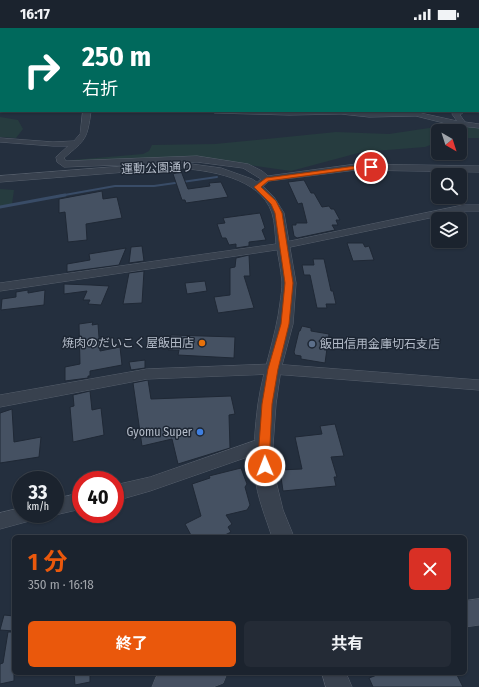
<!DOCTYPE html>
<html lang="ja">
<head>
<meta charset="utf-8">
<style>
	:root { --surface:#1b232e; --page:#242b36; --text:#f1f3f6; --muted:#a0a4aa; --line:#39404a; --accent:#ea580c }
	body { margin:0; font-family:"Fira Sans Condensed","Noto Sans JP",sans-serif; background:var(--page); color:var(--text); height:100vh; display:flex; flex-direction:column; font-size:15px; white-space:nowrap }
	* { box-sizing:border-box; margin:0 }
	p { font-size:13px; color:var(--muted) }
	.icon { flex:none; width:22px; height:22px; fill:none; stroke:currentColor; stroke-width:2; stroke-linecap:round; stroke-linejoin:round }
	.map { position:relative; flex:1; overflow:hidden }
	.drawer { position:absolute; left:12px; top:507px; width:455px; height:140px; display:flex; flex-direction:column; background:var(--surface); border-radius:6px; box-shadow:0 1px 3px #0004,0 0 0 1px var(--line) }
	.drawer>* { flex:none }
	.top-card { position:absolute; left:0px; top:0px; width:479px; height:84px; box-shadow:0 1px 3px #0004,0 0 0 1px var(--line); background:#00695c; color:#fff; overflow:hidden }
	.needle { width:26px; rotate:141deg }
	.buttons { position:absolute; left:431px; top:96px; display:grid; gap:8px }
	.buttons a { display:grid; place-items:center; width:36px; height:36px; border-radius:6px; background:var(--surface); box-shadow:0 1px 3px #0004,0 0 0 1px var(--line); font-size:20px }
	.speed { position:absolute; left:12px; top:443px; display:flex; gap:8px; font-size:20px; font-weight:700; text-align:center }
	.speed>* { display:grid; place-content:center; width:52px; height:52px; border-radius:50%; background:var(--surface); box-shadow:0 1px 3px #0004,0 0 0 1px var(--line); line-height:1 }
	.speed small { font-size:10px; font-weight:400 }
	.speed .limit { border:6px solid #d22; background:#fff; color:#111 }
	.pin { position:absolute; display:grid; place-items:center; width:34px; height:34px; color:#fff; margin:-17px; border:2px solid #fff; border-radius:50%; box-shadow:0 1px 4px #0007 }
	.me { position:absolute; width:44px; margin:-22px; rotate:359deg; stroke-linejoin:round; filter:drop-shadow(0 0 3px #0008) }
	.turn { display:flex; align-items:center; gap:14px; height:84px; padding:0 16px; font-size:18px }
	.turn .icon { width:52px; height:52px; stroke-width:2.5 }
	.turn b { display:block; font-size:28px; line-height:34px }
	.round { display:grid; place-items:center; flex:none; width:42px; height:42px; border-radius:6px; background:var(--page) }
	.summary { display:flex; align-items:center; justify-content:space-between; height:68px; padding:0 16px }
	h1 { font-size:24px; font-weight:700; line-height:30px; color:var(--accent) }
	.cta { display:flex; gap:8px; margin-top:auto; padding:8px 16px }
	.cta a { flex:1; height:46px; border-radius:6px; background:var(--accent); color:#fff; font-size:16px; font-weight:700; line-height:46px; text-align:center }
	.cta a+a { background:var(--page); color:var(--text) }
	.status { display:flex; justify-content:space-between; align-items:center; height:28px; padding:0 20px; background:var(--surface); direction:ltr }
	.status svg { height:11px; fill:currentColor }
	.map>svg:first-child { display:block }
	.green { fill:#263c3f }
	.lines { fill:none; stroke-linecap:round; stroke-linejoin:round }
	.stream-far1 { stroke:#394c67; stroke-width:2 }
	.stream { stroke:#394c67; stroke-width:3 }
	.building { fill:#455162; stroke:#1f2835 }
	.minor-casing { stroke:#565f6c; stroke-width:1 }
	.tertiary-casing { stroke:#565f6c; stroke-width:1 }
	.secondary-casing { stroke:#565f6c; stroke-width:1 }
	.minor { fill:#38414e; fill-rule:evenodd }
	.tertiary { fill:#38414e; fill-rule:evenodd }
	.secondary { fill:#465061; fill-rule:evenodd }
	.route { fill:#ea580c; stroke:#983908 }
	.food-dot { fill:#e8710a; stroke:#1d2633; stroke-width:1.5 }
	.service-dot { fill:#5c6f8a; stroke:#1d2633; stroke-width:1.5 }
	.shop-dot { fill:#3f7fe0; stroke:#1d2633; stroke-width:1.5 }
	.labels { text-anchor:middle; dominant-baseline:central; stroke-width:3; stroke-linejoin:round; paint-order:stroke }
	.street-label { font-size:12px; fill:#b4bcc9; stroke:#1d2633 }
	.poi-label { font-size:12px; fill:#b4bcc9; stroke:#1d2633; text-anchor:end }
</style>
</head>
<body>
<div class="status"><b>16:17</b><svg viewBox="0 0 49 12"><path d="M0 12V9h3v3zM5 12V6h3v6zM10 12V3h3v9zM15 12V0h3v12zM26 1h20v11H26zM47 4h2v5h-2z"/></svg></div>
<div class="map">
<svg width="479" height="659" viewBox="0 0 479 659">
	<rect width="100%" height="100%" fill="#242f3e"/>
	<!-- green -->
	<path class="green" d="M0 89 18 92 23 101 16 110 0 109Z
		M449 97 479 99V110H460V103H438V114L425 119 362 124 291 143 193 129 73 135V132L143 126 149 123 152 117 215 116 336 104 389 106Z
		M0 161 14 162 12 176 0 179Z"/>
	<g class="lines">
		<!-- stream-far1 -->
		<path class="stream-far1" d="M0 84H4
			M59 168 115 158H154L217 149"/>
		<!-- stream -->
		<path class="stream" d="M0 179 65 167"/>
	</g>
	<!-- building -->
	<path class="building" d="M181 143 188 161 210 158 209 155 221 154 228 169 186 175 185 172H182L173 146Z
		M304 152 311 165H314L322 179 329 178 331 181H334L340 192H336L338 197H332L335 202 297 210 294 208 292 197H296V195H307L302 175 298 176 288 154Z
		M102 163 103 171 117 169 122 190 86 196 87 212 68 214 65 184 59 185V171Z
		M260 185 265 200 262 202 266 212 249 214V218L236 220V216L229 217 226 210H222L217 196 225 195 223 190Z
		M347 215H363L365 219 369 218 374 232 353 233Z
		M142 218 144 233 129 235 131 219Z
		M126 220 119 237 67 244V236L90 232 89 226Z
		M249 227 250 248H244L254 280 218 285 214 269 230 267V240L235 239 236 230Z
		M313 231H324L331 263H333L336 276H326L327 280H317L310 247H304L302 237H314Z
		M144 243 142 275 123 276 129 245Z
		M205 253 207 263 187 266 185 255Z
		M64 256 91 257 109 258 101 277 88 276 90 272H83L87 263 64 266Z
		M28 262V265L45 262 44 277 1 282 2 271 16 269V264Z
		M93 294 92 297 98 296 100 323 120 319 122 337 90 343V348H88V350L65 353V339L80 336 79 296Z
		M302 298 311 300V303L329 306 325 335 301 331V328L295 327 294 324 299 303H300Z
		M171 307 235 309 234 330 178 327 179 322H168Z
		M145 332V340L131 342 129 334Z
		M148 352 151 371 231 368 235 386 229 387 230 420 178 436 172 411 142 418 133 355Z
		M90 363 92 382 101 380 104 407 73 414 70 379 74 378 73 367Z
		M12 381 14 414 41 409 39 429 0 435V385Z
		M335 396 344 428 331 429 337 449H334L336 458 283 463 280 442 302 441 295 409 322 406 320 398Z
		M241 440 247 456 245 459 250 477 247 482 226 487 232 496 228 499 231 504 221 509H192L185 496 201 488 192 456 210 450 209 448Z
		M4 587 14 588V603L0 602Z
		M8 604H14V653L0 656V636L3 635Z
		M74 645H90V654L75 657Z
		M382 645H456L463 659H373L369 650Z"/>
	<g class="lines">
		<defs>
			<path id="minor" d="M73 0H79L80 1H74Z
				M440 0H456L439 1Z
				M0 5H1V9H0Z
				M0 28H1V32H0Z
				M478 43H479V47H478Z
				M0 49H1V53H0Z
				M0 80 1 83 4 84H0Z
				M83 83H91C87 112 86 111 64 130L66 133 197 128 248 136 262 143 268 148 356 136 479 138V144L356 142 269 153 260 161 257 162 252 159 261 151 243 140 197 134 64 139 57 134 56 129 68 118H53L0 114V110L53 114 74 113 80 106Z
				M211 83 416 84 457 93 452 86 453 84 465 83 460 87 465 94 479 96V100L452 97 416 88 369 89 341 86 289 87 215 85Z
				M463 177H479V183H463L276 222 0 263V255L276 216Z
				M273 336 479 352V362L273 346 147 351 0 379V367L147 341Z
				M254 413 259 415 262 420 259 425 150 463 115 473V457L150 449Z
				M81 465V481L55 487 53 486H55V471Z
				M21 480V486H35L33 492 0 501V485Z"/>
			<path id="tertiary" d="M176 134 221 140 252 151 264 159 274 169 284 185 296 255 293 296 281 341 276 376 273 417 275 449 283 482 294 509H272C266 490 257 469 255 448 253 424 255 399 258 376 263 341 276 309 280 275 281 268 282 261 282 254 281 241 278 228 276 215 275 206 275 194 272 185 260 149 208 142 176 140L0 154V148Z
				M322 645H346L352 659H326Z"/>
			<path id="secondary" d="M479 571V597L465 599V573Z
				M166 645H227L223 655 213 659H152L156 649Z"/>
		</defs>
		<!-- minor casing -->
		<use href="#minor" class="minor-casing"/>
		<!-- tertiary casing -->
		<use href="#tertiary" class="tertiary-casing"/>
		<!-- secondary casing -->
		<use href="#secondary" class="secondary-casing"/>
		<!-- minor -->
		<use href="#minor" class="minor"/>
		<!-- tertiary -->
		<use href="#tertiary" class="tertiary"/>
		<!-- secondary -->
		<use href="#secondary" class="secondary"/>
	</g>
	<!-- route -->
	<path class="route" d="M371 137 374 139V141H356L268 153 261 159 276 173 282 185 293 255 289 296 278 341 272 376 270 417V438L269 442 265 443 261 442 259 438V417L262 376 268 341 281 296 285 255 275 185 271 176 254 159 266 150 356 138Z"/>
	<!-- markers -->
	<circle class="food-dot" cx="202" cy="315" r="4"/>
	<circle class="service-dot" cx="312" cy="316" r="4"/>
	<circle class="shop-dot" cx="200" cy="404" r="4"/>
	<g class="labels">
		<!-- street labels -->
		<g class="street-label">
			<text transform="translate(157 140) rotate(-2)">運動公園通り</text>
		</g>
		<!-- poi labels -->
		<g class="poi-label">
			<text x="194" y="315">焼肉のだいこく屋飯田店</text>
			<text x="320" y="316" text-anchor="start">飯田信用金庫切石支店</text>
			<text x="192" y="404">Gyomu Super</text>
		</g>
	</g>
</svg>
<div class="buttons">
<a><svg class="needle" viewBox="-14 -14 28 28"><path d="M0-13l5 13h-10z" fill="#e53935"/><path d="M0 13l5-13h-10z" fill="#a0a4aa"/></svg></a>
<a><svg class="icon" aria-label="search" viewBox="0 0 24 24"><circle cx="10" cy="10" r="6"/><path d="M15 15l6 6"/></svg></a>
<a><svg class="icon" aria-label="layers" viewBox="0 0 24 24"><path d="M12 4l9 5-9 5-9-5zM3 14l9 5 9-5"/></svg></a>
</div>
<div class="speed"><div>33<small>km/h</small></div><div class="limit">40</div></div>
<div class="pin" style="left:371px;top:139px;background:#d93025"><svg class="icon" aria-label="arrive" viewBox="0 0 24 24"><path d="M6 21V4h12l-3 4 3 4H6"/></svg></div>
<svg class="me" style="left:265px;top:438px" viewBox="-20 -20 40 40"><circle r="17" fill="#ea580c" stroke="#fff" stroke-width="3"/><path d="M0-11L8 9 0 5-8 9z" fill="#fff"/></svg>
<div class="top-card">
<div class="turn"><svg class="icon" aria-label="right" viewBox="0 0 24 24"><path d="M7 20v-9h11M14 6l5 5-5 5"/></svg><div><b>250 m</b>右折</div></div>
</div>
<section class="drawer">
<div class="summary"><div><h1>1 分</h1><p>350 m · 16:18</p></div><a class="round" style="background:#d93025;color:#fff"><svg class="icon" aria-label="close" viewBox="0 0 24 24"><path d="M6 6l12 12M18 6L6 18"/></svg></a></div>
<div class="cta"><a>終了</a><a>共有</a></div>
</section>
</div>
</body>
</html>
